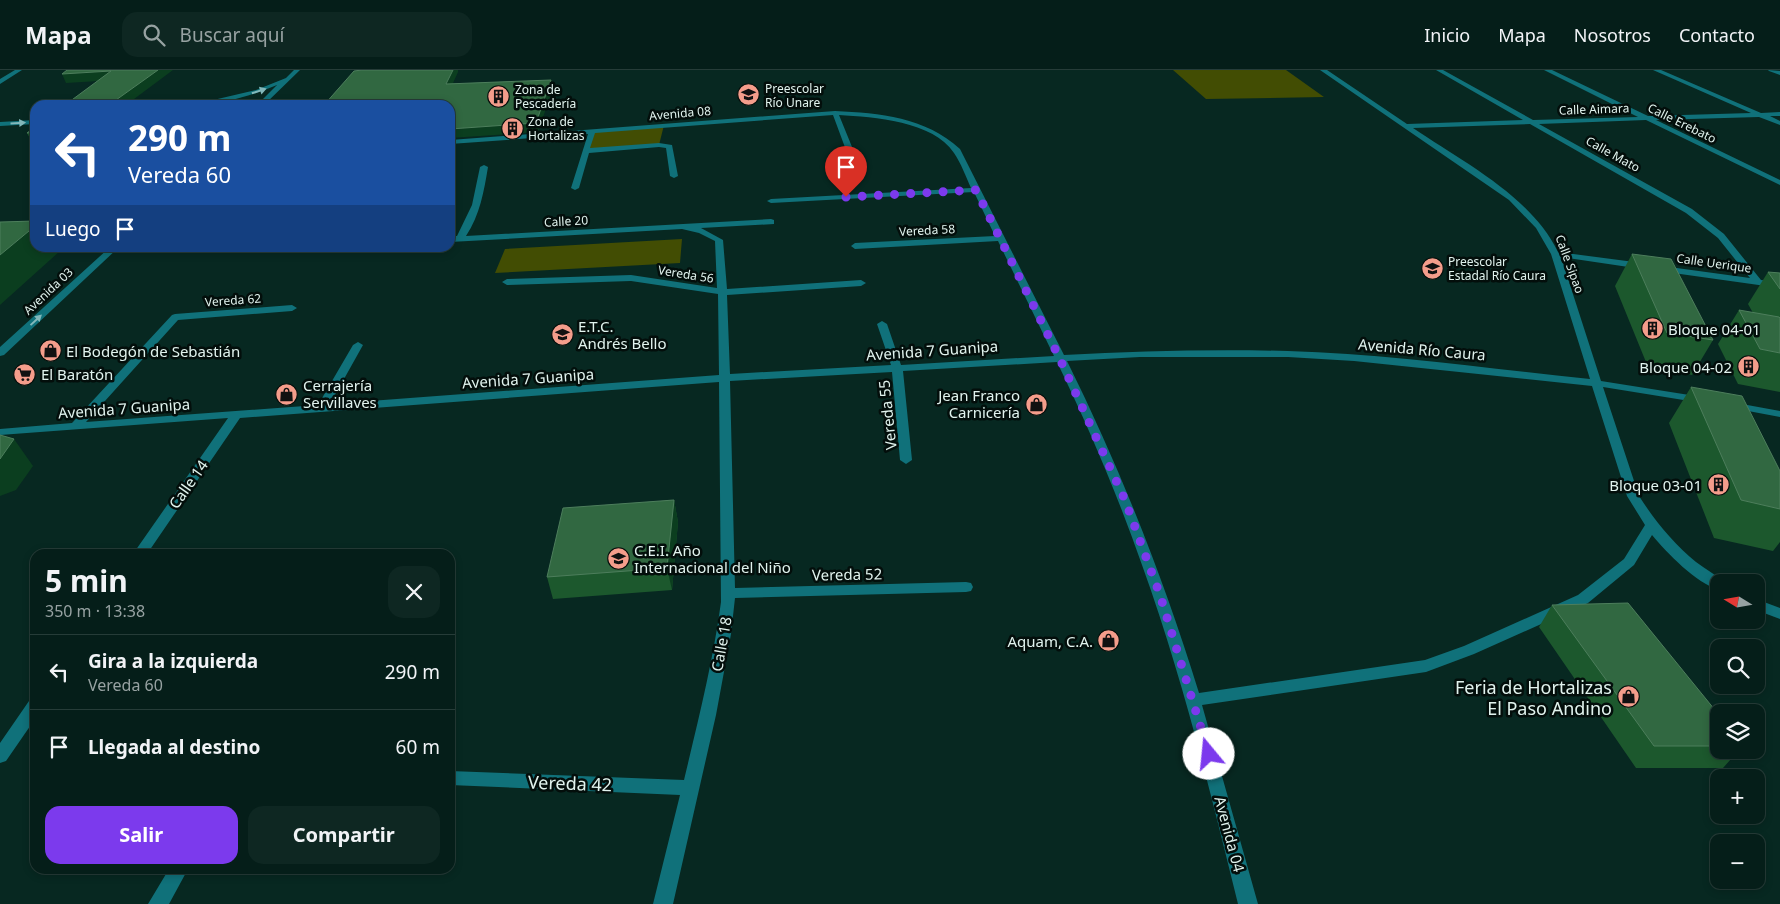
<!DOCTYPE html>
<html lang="es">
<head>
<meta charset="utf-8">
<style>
	:root { --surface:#051e19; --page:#0e2722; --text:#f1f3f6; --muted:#97a2a2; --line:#263c38; --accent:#7c3aed }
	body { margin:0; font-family:"Noto Sans",sans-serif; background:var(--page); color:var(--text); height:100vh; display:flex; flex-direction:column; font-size:19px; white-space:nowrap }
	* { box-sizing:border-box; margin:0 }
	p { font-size:16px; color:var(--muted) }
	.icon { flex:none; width:28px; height:28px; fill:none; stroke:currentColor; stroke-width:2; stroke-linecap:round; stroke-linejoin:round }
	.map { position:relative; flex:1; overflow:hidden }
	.drawer { position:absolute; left:30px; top:479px; width:425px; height:325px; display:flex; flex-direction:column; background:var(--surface); border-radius:15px; box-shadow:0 2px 8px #0003,0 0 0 1px var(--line) }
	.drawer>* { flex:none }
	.top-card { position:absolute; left:30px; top:30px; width:425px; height:152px; border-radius:15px; box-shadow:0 2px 8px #0003,0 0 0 1px var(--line); background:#1a4fa0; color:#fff; overflow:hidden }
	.needle { width:32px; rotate:281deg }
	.fabs { position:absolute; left:1710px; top:504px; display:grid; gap:10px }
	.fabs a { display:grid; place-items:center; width:55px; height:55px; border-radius:10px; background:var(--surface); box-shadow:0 2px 8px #0003,0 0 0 1px var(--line); font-size:25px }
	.pin { position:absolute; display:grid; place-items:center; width:42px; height:42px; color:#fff; margin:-51px -21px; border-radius:50% 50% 50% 0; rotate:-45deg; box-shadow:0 0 5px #0007 }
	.pin .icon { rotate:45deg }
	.me { position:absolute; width:55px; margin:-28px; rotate:343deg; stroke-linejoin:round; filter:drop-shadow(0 0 4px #0008) }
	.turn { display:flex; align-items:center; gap:18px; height:105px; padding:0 15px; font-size:22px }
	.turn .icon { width:65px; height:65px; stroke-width:2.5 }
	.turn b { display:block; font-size:35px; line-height:42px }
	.then { display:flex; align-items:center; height:48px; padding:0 15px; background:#0003; gap:10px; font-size:19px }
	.round { display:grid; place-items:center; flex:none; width:52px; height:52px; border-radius:15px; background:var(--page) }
	.headline { display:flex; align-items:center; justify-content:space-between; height:85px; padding:0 15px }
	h1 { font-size:30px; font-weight:700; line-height:38px }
	.action { display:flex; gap:10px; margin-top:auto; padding:10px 15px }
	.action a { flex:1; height:58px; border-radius:15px; background:var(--accent); color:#fff; font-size:20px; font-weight:700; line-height:58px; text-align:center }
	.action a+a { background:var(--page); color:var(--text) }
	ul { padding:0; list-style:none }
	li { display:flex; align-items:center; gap:15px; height:75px; padding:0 15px; border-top:1px solid var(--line) }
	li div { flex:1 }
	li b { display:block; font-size:19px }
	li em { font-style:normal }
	header { display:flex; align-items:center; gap:30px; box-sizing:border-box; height:70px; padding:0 25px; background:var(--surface); border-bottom:1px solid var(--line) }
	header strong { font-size:24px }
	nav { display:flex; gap:28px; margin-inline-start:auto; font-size:18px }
	.search { width:350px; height:45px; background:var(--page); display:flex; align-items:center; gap:12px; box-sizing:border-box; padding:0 18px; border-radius:15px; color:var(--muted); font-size:19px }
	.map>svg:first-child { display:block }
	.green { fill:#424d03 }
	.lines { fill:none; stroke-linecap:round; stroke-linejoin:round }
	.minor { fill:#10717a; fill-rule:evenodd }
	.wall { fill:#1c582d }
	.shaded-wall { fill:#0b3e1f }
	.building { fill:#316841; stroke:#4d7e5c }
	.oneway { fill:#83b8ba }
	.route { stroke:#7c3aed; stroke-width:9; stroke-dasharray:0 16.2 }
	.labels { text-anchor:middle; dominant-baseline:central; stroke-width:5; stroke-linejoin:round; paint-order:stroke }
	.far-poi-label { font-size:12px; fill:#e1f3ee; stroke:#030e0b; text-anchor:start }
	.far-street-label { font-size:12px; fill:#e1f3ee; stroke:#030e0b }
	.poi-label { font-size:15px; fill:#e1f3ee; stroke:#030e0b; text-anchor:start }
	.street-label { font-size:15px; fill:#e1f3ee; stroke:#030e0b }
	.near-poi-label { font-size:18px; fill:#e1f3ee; stroke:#030e0b; text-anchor:end }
	.near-street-label { font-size:18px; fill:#e1f3ee; stroke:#030e0b }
</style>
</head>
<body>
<header>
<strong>Mapa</strong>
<div class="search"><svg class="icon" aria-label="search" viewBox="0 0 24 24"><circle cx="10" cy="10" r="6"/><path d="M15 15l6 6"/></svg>Buscar aquí</div>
<nav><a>Inicio</a><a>Mapa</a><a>Nosotros</a><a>Contacto</a></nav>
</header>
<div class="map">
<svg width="1780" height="834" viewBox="0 0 1780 834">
	<rect width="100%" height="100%" fill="#072821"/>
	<!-- green -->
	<path class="green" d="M1173 0H1286L1324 27 1206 29Z
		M664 55 659 75 586 81 592 61Z
		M682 169 680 193 495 203 505 179Z"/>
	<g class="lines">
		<!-- minor -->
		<path class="minor" d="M15 0H22L0 14V9Z
			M294 0H300L264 35H257L277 15C251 26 220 35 192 35L256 20 286 8Z
			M1320 0H1327L1407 54 1523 50 1436 0H1443L1533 50 1638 47 1544 0H1552L1648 46 1751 43 1653 0H1661L1761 43 1780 42V46H1770L1780 51V55L1759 47 1656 50 1780 110V115L1646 50 1539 54 1692 139 1724 164 1761 210 1780 212V218L1659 201 1657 199 1662 196 1750 208 1718 168 1686 143 1530 54 1413 58C1463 92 1531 126 1558 182L1642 193 1647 196 1642 199 1561 187 1601 311 1702 327 1708 330 1702 333 1603 317 1639 426C1655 451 1673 473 1696 492 1705 499 1716 505 1725 512H1719V520C1696 513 1667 483 1652 465L1634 495 1588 533 1474 584 1426 602 1202 635 1258 834H1238C1210 720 1182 606 1142 495 1118 426 1089 358 1057 292L903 301 912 390 906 394 900 390 892 302 730 311 735 518 966 512 971 513 973 517 971 521 966 522 735 528 731 564 716 645 673 834H653L680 725 450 715V701L684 710C698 651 713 592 721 532L719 312 240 348 147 484H133L228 348 0 365V359L72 353 172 245 175 244 292 235 297 238 292 241 178 250 86 352 318 335 353 275 358 272 363 275 330 334 719 305 718 224 631 211 507 215 502 212 507 209 631 205 717 218 715 171 699 163 682 159 450 172V166H457L472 135 480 97 484 95 488 97C484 121 480 145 466 166L771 149 774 150V154L701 158 723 170 727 219 861 210 866 213 861 216 727 225 730 304 891 295 877 254 882 251 887 254 901 295 1054 286 998 171 855 179 851 176 855 173 995 166 974 122 771 133 767 131 771 129 971 118C966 107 961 93 954 83 933 51 874 47 839 45L861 99 857 101 853 99 833 45 595 63 590 78 659 73 672 75 678 106 674 108 670 106 666 78 659 77 589 83 579 118 575 120 571 118 588 64 450 74V70L835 41C880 43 925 47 960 79L1064 285C1139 281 1213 279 1288 281 1389 284 1490 299 1590 309L1551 184 1536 158 1509 130ZM1140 287H1288L1354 291 1592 316 1627 426 1645 455 1624 489 1578 525 1464 576 1425 590 1199 623C1164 509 1120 398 1067 291Z
			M1768 0 1780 1V5L1769 1Z
			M35 50V54L0 56V52Z
			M109 178H118L4 285 0 286V277Z
			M1731 332 1780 341V347L1727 337 1725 335 1727 333Z
			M1756 529 1780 538V549L1756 540Z
			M35 630V649L6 691 0 693V673L29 631Z
			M169 799H188L169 834H148Z"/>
	</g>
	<!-- wall -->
	<path class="wall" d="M35 57V72H32L27 63Z
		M1632 184 1713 270 1692 305 1648 297 1615 216Z
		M1768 202 1780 203V322L1738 314 1718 274 1739 240 1753 243 1748 234Z
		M1691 317 1780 401V472L1773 481 1714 468 1669 353Z
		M674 430 678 452 672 520 553 529 547 507Z
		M1552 535 1719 645V680H1739L1723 698H1636L1539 557Z"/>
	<!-- shaded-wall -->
	<path class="shaded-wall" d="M158 0H173L126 35H109Z
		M453 0H458V2L449 22 446 14Z
		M111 1 115 10 66 13 62 4Z
		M551 10 553 18 538 62 450 68V59Z
		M35 156V178H58L60 181 0 235V185Z
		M14 369 33 396 16 420 0 426V389Z
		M674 430 678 452 672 520 667 498Z"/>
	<!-- building -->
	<path class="building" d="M67 0H158L109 35H65L111 1 62 4Z
		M362 0H453L446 14 551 10 536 53 450 59V35H324L354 1Z
		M35 57V62L27 63Z
		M35 151V156L0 185V152Z
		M1632 184 1671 189 1713 270 1667 263Z
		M1768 202 1780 203V219Z
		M1739 240 1779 247 1780 248V283L1760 279Z
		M1691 317 1742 326 1780 401V439L1741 430Z
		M0 365 14 369 0 389Z
		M674 430 667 498 547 507 563 438Z
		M1628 533 1719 645V676H1654L1552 535Z"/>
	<!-- one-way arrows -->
	<defs><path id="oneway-solid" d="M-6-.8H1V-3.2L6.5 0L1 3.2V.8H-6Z" transform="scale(1.25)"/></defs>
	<g class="oneway">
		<use href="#oneway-solid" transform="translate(259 21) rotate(-18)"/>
		<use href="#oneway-solid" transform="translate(18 53) rotate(-4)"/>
		<use href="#oneway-solid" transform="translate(36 250) rotate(-43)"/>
	</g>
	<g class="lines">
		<!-- route -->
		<path class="route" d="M846 127 976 120 1059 287 1125 430 1160 525 1209 684"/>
	</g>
	<!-- icons -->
	<defs>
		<symbol id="school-disc" viewBox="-11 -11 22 22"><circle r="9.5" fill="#f49d8b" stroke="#030e0b"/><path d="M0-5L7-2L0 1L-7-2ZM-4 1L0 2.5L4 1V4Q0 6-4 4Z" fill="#111"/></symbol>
		<symbol id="building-disc" viewBox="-11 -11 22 22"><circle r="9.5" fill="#f49d8b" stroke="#030e0b"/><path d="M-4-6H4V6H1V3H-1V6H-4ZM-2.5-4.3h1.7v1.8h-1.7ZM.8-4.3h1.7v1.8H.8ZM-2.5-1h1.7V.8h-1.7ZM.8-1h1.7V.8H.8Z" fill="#111"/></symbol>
		<symbol id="university-disc" viewBox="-11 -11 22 22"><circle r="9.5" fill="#f49d8b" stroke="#030e0b"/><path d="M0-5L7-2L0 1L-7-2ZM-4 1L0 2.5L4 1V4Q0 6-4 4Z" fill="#111"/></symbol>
		<symbol id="shop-disc" viewBox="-11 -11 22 22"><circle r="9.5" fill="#f49d8b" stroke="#030e0b"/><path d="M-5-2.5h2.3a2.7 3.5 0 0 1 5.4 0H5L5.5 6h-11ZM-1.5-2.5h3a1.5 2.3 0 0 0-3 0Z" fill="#111"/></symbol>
		<symbol id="supermarket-disc" viewBox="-11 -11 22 22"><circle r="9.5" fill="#f49d8b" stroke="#030e0b"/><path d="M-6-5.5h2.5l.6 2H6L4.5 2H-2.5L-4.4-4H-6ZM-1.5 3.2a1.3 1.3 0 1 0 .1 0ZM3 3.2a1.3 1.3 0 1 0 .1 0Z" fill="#111"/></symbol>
	</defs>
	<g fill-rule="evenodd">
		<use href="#school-disc" x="736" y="12" width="25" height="25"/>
		<use href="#building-disc" x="486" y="14" width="25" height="25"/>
		<use href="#building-disc" x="500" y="46" width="25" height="25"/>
		<use href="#school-disc" x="1420" y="186" width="25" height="25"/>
		<use href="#building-disc" x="1640" y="246" width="25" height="25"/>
		<use href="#university-disc" x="550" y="252" width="25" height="25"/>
		<use href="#shop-disc" x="38" y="268" width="25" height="25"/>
		<use href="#building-disc" x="1736" y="284" width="25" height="25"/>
		<use href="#supermarket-disc" x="12" y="292" width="25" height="25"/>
		<use href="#shop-disc" x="274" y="312" width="25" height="25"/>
		<use href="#shop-disc" x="1024" y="322" width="25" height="25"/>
		<use href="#building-disc" x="1706" y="402" width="25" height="25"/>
		<use href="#school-disc" x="606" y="476" width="25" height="25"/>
		<use href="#shop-disc" x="1096" y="558" width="25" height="25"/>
		<use href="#shop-disc" x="1616" y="614" width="25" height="25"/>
	</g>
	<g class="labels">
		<!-- far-poi labels -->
		<g class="far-poi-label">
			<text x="765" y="18">Preescolar<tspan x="765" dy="14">Río Unare</tspan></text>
			<text x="515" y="19">Zona de<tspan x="515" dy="14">Pescadería</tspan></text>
			<text x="528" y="51">Zona de<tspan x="528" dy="14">Hortalizas</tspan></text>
			<text x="1448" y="191">Preescolar<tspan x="1448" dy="14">Estadal Río Caura</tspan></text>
		</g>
		<!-- far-street labels -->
		<g class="far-street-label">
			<text transform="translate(1594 39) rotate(-2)">Calle Aimara</text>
			<text transform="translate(680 43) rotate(-5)">Avenida 08</text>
			<text transform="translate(1682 53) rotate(26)">Calle Erebato</text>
			<text transform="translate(1613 84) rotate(29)">Calle Mato</text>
			<text transform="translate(566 151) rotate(-3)">Calle 20</text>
			<text transform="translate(927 160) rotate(-3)">Vereda 58</text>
			<text transform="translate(1714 193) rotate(8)">Calle Uerique</text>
			<text transform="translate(1570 194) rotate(70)">Calle Sipao</text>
			<text transform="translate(686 204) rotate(9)">Vereda 56</text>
			<text transform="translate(48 221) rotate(-43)">Avenida 03</text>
			<text transform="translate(233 230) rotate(-4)">Vereda 62</text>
		</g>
		<!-- poi labels -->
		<g class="poi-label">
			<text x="578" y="256">E.T.C.<tspan x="578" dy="17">Andrés Bello</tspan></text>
			<text x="1668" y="259">Bloque 04-01</text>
			<text x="66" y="281">El Bodegón de Sebastián</text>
			<text x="1732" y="297" text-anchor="end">Bloque 04-02</text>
			<text x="41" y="304">El Baratón</text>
			<text x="303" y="315">Cerrajería<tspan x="303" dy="17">Servillaves</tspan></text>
			<text x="1020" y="325" text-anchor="end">Jean Franco<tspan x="1020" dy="17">Carnicería</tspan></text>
			<text x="1702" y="415" text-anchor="end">Bloque 03-01</text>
			<text x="634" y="480">C.E.I. Año<tspan x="634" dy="17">Internacional del Niño</tspan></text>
			<text x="1093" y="571" text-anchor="end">Aquam, C.A.</text>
		</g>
		<!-- street labels -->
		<g class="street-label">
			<text transform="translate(1422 279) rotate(5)">Avenida Río Caura</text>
			<text transform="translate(932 280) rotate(-4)">Avenida 7 Guanipa</text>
			<text transform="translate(528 308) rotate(-4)">Avenida 7 Guanipa</text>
			<text transform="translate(124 338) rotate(-4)">Avenida 7 Guanipa</text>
			<text transform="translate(887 345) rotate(-96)">Vereda 55</text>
			<text transform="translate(188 414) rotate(-55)">Calle 14</text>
			<text transform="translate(847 504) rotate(-1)">Vereda 52</text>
			<text transform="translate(721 574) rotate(-80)">Calle 18</text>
			<text transform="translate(1230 764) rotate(75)">Avenida 04</text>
		</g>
		<!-- near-poi labels -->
		<g class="near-poi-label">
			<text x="1612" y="617">Feria de Hortalizas<tspan x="1612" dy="21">El Paso Andino</tspan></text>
		</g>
		<!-- near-street labels -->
		<g class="near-street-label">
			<text transform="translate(570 713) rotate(2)">Vereda 42</text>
		</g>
	</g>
</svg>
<div class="fabs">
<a><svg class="needle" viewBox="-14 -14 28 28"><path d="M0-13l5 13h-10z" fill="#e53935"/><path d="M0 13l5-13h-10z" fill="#97a2a2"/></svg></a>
<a><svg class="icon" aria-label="search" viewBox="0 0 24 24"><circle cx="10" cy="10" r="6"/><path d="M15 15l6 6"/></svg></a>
<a><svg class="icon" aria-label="layers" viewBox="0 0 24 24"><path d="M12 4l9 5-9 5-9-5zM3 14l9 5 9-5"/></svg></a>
<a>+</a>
<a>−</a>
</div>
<div class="pin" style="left:846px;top:127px;background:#d93025"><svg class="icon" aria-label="arrive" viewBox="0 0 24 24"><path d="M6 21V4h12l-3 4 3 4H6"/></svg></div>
<svg class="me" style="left:1209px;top:684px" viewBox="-20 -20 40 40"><circle r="19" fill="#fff"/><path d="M0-13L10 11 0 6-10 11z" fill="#7c3aed"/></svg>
<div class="top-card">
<div class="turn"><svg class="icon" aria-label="left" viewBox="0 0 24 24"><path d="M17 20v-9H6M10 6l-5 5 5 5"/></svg><div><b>290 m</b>Vereda 60</div></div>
<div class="then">Luego<svg class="icon" aria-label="arrive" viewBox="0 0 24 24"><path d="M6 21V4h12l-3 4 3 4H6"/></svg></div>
</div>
<section class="drawer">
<div class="headline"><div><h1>5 min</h1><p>350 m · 13:38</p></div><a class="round"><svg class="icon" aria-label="close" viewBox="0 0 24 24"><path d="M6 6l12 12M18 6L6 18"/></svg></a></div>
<ul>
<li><svg class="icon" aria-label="left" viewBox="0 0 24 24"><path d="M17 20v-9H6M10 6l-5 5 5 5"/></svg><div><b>Gira a la izquierda</b><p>Vereda 60</p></div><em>290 m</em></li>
<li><svg class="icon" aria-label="arrive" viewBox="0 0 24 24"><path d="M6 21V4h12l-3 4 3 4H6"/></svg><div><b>Llegada al destino</b></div><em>60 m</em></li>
</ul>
<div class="action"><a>Salir</a><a>Compartir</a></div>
</section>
</div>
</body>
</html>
